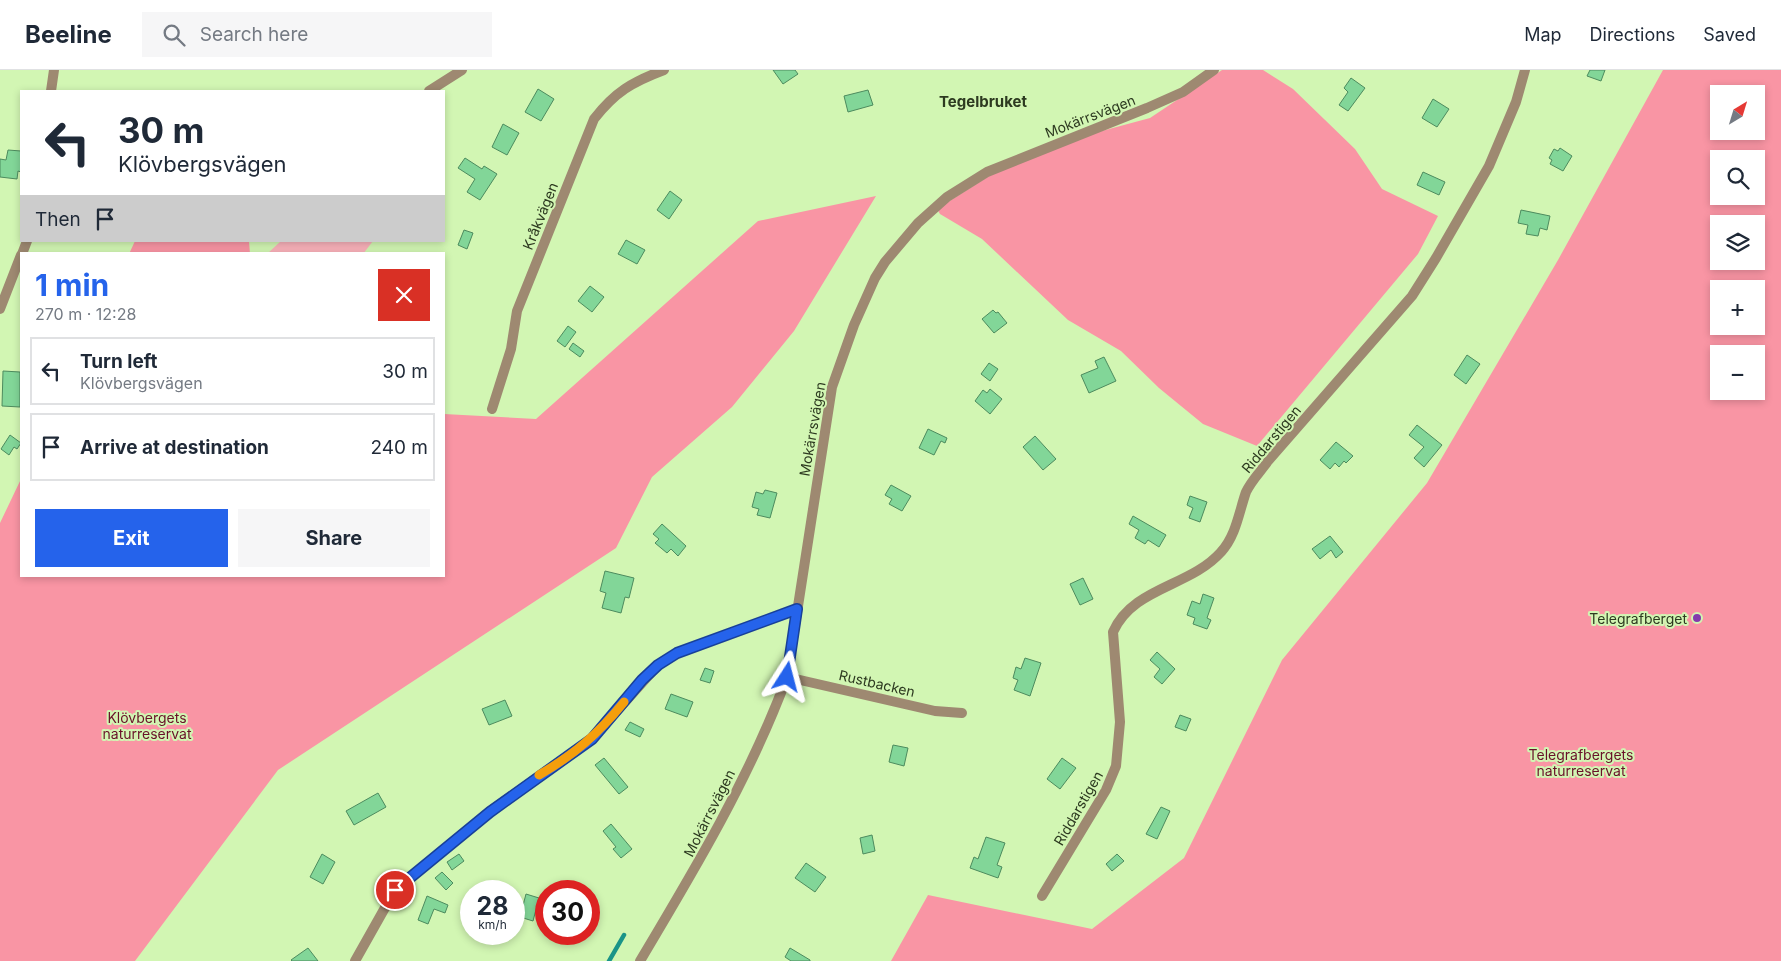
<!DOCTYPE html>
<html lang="en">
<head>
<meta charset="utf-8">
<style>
	:root { --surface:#fff; --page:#f6f6f7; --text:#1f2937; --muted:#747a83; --line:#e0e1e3; --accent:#2563eb }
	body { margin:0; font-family:Inter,sans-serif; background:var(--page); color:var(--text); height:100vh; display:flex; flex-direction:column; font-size:19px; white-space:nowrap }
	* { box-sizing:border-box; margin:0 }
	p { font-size:16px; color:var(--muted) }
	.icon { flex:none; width:28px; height:28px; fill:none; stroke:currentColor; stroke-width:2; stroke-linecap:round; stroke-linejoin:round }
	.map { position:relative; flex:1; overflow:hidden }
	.drawer { position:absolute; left:20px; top:182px; width:425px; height:325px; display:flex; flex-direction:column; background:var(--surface); border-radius:0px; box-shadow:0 2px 8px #0003 }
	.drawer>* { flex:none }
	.banner { position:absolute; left:20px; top:20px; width:425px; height:152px; border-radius:0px; box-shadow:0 2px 8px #0003; background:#fff; color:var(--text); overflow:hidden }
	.needle { width:32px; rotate:38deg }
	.controls { position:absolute; left:1710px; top:15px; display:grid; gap:10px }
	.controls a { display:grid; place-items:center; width:55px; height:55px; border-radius:0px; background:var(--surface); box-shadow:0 2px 8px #0003; font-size:25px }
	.speed { position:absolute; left:460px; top:810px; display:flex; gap:10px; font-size:25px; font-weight:700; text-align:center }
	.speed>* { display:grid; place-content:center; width:65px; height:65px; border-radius:50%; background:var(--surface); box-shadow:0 2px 8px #0003; line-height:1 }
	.speed small { font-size:12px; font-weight:400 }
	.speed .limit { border:8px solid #d22; background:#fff; color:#111 }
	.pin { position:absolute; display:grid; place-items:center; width:42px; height:42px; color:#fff; margin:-21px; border:2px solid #fff; border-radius:50%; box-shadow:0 1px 5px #0007 }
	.me { position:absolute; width:55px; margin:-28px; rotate:9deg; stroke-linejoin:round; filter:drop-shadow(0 0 4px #0008) }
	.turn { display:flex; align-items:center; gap:18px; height:105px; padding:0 15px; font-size:22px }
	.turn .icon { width:65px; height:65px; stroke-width:2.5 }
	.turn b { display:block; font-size:35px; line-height:42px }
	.then { display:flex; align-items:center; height:48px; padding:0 15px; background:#0003; gap:10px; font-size:19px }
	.round { display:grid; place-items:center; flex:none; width:52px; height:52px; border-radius:0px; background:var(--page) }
	.headline { display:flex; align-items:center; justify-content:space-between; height:85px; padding:0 15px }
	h1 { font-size:30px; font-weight:700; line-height:38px; color:var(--accent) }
	.button { display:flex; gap:10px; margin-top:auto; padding:10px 15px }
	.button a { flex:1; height:58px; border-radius:0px; background:var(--accent); color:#fff; font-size:20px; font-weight:700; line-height:58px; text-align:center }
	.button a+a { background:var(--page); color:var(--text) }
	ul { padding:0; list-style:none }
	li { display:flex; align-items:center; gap:15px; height:68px; margin:0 10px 8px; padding:0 5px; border:2px solid var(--line); border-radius:0px }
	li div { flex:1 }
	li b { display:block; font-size:19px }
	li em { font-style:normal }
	header { display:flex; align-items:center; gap:30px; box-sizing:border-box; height:70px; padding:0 25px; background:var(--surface); border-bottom:1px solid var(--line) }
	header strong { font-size:24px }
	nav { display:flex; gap:28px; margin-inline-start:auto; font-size:18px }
	.search { width:350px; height:45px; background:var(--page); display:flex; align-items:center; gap:12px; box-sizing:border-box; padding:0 18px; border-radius:0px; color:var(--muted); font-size:19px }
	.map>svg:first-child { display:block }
	.green { fill:#f9b1ba }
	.forest { fill:#f995a4; fill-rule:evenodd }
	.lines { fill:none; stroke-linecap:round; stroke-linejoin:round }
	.stream { stroke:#1a9488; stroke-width:4.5 }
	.building { fill:#82d698; stroke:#4d8b5e }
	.minor { stroke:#9e8971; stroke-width:10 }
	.route-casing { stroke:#184099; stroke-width:12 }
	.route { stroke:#2563eb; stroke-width:9 }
	.slow { stroke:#f59e0b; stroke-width:9 }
	.poi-dot { fill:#843bad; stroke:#d2f6b3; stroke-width:2 }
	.labels { text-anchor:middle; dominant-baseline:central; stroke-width:4; stroke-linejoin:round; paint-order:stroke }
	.street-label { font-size:14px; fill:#2d3a20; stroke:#d2f6b3 }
	.poi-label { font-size:14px; fill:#2d3a20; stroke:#d2f6b3; text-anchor:end }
	.park-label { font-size:14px; fill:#691129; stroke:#d2f6b3 }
	.neighbourhood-label { font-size:15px; font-weight:bold; fill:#2d3a20; stroke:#d2f6b3 }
</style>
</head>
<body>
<header>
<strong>Beeline</strong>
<div class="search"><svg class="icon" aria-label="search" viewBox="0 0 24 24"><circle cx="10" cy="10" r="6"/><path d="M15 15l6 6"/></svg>Search here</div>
<nav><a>Map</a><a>Directions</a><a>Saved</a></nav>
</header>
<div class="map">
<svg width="1781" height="891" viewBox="0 0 1781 891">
	<rect width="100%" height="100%" fill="#d2f6b3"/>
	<!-- green -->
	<path class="green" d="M281 171H373L363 184H267Z"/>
	<!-- forest -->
	<path class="forest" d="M1222 0H1263L1293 19 1355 79 1382 119 1438 146 1418 184 1257 376 1203 354 1159 318 1121 281 1068 250 982 169 940 144 937 139 989 106 1072 69 1150 48Z
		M1663 0H1781V891H891L928 825 1092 859 1184 788 1282 590 1427 413 1558 190ZM1719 24H1756V61H1719ZM1719 89H1756V126H1719ZM1719 154H1756V191H1719ZM1719 219H1756V256H1719ZM1719 284H1756V321H1719Z
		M876 126 794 261 732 337 652 407 616 478 278 700 135 891H0V453L21 409V506H444V344L536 349 758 151Z
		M135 171H249L250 184H129Z"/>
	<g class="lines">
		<!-- stream -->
		<path class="stream" d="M609 891 624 865"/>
	</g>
	<!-- building -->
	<path class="building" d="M773 0H795L798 4 783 14Z
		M1590 0H1605L1601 11 1587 6Z
		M1351 8 1365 18 1348 41 1339 35 1348 22 1344 18Z
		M538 19 554 29 541 51 525 42Z
		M868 20 873 35 848 42 844 26Z
		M1433 29 1449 39 1437 57 1422 48Z
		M503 54 519 63 507 85 492 77Z
		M1560 78 1572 86 1563 101 1550 94 1552 90 1549 88 1554 79 1558 81Z
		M8 80 21 81V102L18 101 17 109 0 107V89L6 90Z
		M465 88 482 99 484 96 497 104 480 130 467 122 475 109 458 98Z
		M1423 102 1445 112 1439 125 1417 115Z
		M670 121 682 130 669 149 657 140Z
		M1521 140 1550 146 1547 160 1540 158 1538 166 1526 164 1528 155 1518 153Z
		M464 160 473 163 467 179 458 175Z
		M626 170 645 180 637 194 618 184Z
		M590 216 604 227 592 242 578 231Z
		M993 240 996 243 998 242 1007 253 994 263 982 249Z
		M568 256 576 262 565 277 557 271Z
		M573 273 584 281 580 287 569 279Z
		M1467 285 1480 294 1466 314 1454 305Z
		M1104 287 1116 311 1089 323 1081 305 1098 298 1095 291Z
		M989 293 998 299 990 311 981 304Z
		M3 301 20 302V337L2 336Z
		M990 319 1002 329 990 344 975 331 983 320 987 323Z
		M1417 355 1442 375 1424 397 1414 388 1424 377 1409 365Z
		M928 359 947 368 945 373 941 371 934 385 919 378Z
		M10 365 21 373 17 379 14 377 9 385 1 379Z
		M1035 366 1056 389 1043 400 1023 377Z
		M1336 372 1353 386 1346 393 1344 391 1339 397 1335 393 1330 399 1320 390Z
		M891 415 911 426 902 441 889 434 892 429 885 425Z
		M765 420 777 423 770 448 757 445 759 439 752 437 756 422 763 424Z
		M1190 426 1207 432 1200 452 1189 448 1193 438 1187 435Z
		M1133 446 1166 465 1159 477 1148 470 1145 474 1135 468 1139 460 1129 454Z
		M662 454 686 476 678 486 671 479 667 483 655 473 659 469 653 464Z
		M1330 466 1343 482 1336 488 1331 480 1320 489 1312 479Z
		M605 501 634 508 629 528 625 527 621 543 602 538 606 523 600 521Z
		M1083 508 1093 529 1080 535 1070 514Z
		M1203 524 1214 528 1207 548 1211 550 1207 559 1193 554 1195 548 1187 545 1192 531 1200 534Z
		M1157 582 1175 599 1162 614 1154 607 1160 599 1150 590Z
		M1025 588 1041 593 1030 626 1014 620 1018 610 1013 608 1016 597 1021 599Z
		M705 598 714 601 710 613 700 610Z
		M671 624 693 632 687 647 665 639Z
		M505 630 512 646 489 655 482 639Z
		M1180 645 1191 649 1186 661 1175 657Z
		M630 652 644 659 640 667 625 660Z
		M893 675 908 678 904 696 889 692Z
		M604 688 628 717 619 724 595 695Z
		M1062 688 1076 698 1060 719 1047 709Z
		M378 723 386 737 354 755 346 741Z
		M1161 737 1170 741 1157 769 1146 764Z
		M611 754 632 779 621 788 613 779 616 777 603 761Z
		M872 765 875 781 863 784 860 768Z
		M986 767 1005 773 997 795 1002 797 998 808 970 798 974 787 978 789Z
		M322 784 335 792 323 814 310 807Z
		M459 784 464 791 452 800 447 792Z
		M1117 784 1124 791 1112 801 1106 794Z
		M806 793 826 807 815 822 795 808Z
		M442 802 453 813 446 820 435 808Z
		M526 824 539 828 533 851 520 847Z
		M427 826 448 835 445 843 434 839 428 854 418 850Z
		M308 878 318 891H292L291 890Z
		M790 878 810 890V891H791L785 887Z"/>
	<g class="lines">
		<!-- minor -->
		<path class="minor" d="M51 21 54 0
			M429 21 462 0
			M22 184 27 171
			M0 239 21 185
			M492 339 511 279 517 241 594 49C615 22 632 12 664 0
			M787 607 935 641 962 643
			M1042 826 1106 720 1116 696 1120 652 1113 562C1133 517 1190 517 1221 482 1236 466 1239 442 1246 422 1251 411 1261 401 1268 391L1412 226 1436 188 1489 96 1516 32 1525 0
			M355 891 395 820 490 741 592 669 658 595 677 583 797 539
			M640 891C695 799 750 707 787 607L832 317 854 255 875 208 885 192 918 153 947 127 987 102 1147 38 1183 22 1214 0"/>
	</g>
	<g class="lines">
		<defs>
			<path id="route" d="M395 820 490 742 592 669 642 610 658 595 677 583 797 539 787 607"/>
		</defs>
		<!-- route casing -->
		<use href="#route" class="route-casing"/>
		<!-- route -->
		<use href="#route" class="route"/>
		<!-- slow -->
		<path class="slow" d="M539 705C575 684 598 664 624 632"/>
	</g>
	<!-- markers -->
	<circle class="poi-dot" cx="1697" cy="548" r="5"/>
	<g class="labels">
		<!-- street labels -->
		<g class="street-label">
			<text transform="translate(1090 46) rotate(-21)">Mokärrsvägen</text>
			<text transform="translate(540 146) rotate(-68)">Kråkvägen</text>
			<text transform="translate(812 359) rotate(-80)">Mokärrsvägen</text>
			<text transform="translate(1271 369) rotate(-50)">Riddarstigen</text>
			<text transform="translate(877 613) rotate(13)">Rustbacken</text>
			<text transform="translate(1078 738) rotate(-60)">Riddarstigen</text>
			<text transform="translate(709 743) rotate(-63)">Mokärrsvägen</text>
		</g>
		<!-- poi labels -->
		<g class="poi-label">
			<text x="1687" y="548">Telegrafberget</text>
		</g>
		<!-- park labels -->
		<g class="park-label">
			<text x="147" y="647">Klövbergets<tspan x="147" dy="16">naturreservat</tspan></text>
			<text x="1581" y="684">Telegrafbergets<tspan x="1581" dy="16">naturreservat</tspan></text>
		</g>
		<!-- neighbourhood labels -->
		<g class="neighbourhood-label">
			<text x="983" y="31">Tegelbruket</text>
		</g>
	</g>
</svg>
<div class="controls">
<a><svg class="needle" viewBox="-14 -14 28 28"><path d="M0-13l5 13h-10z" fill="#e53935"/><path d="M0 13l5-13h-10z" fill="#747a83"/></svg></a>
<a><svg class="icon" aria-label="search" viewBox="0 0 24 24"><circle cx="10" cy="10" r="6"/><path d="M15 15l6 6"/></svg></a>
<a><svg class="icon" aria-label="layers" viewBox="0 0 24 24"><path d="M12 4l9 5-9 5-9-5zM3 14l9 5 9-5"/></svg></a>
<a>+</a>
<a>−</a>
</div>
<div class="speed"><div>28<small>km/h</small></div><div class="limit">30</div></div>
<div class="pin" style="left:395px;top:820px;background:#d93025"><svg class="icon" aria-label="arrive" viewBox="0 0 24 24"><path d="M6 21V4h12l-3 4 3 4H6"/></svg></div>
<svg class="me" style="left:787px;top:607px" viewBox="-20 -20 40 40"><path d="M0-17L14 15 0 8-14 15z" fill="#2563eb" stroke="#fff" stroke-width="4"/></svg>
<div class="banner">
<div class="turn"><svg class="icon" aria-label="left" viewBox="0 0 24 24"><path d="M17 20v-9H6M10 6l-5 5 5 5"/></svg><div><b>30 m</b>Klövbergsvägen</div></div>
<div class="then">Then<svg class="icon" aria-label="arrive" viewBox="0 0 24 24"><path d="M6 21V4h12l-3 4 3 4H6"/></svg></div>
</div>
<section class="drawer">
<div class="headline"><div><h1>1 min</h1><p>270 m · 12:28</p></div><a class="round" style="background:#d93025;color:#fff"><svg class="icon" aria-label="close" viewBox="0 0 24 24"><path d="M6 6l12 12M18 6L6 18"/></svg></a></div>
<ul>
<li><svg class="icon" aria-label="left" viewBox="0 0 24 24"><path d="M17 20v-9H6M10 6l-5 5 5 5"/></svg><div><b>Turn left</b><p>Klövbergsvägen</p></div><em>30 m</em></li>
<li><svg class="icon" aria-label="arrive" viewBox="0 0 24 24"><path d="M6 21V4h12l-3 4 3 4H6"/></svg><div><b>Arrive at destination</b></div><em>240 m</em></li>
</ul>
<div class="button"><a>Exit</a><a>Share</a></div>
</section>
</div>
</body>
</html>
